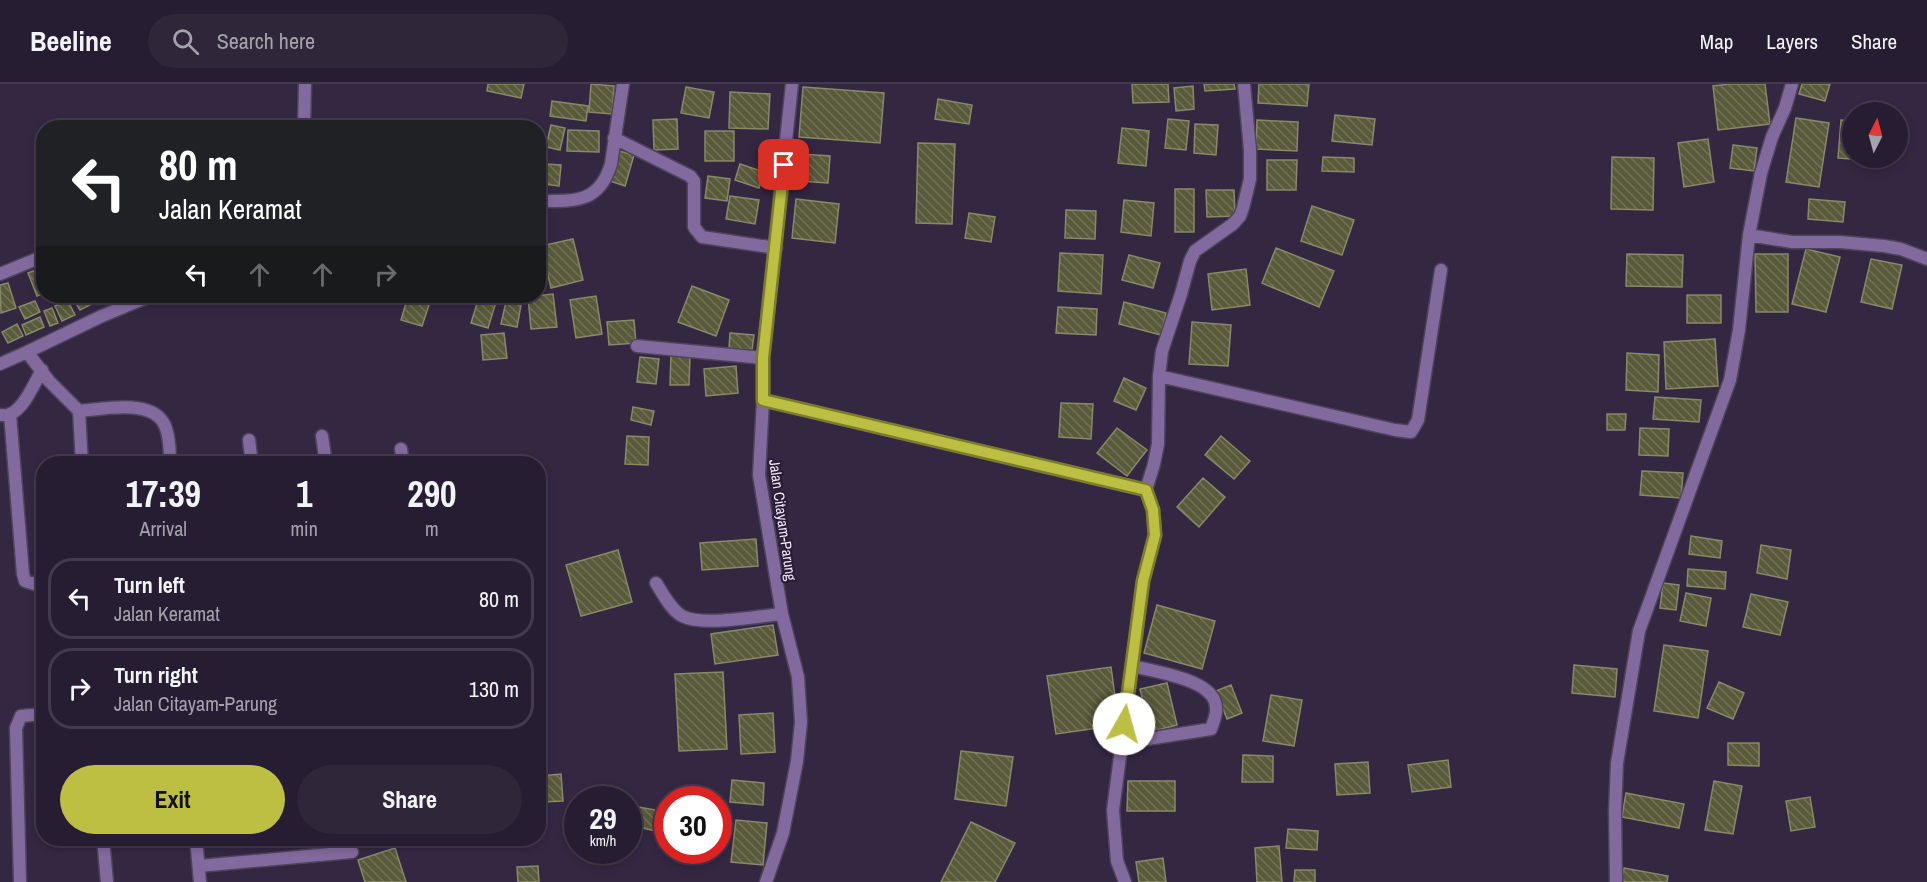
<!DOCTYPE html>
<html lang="en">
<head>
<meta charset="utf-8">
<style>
	:root { --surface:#271d32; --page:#2f263a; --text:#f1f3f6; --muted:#a4a2ac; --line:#433b4d; --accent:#bdbf43 }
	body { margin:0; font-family:"Archivo Narrow",sans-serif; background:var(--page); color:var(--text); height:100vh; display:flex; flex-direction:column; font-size:22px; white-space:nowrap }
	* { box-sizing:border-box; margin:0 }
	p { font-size:20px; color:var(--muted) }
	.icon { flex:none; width:33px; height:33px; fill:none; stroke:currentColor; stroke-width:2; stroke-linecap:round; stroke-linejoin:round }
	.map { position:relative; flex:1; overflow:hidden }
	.side { position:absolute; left:36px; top:372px; width:510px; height:390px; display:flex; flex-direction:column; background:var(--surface); border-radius:24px; box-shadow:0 3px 9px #0003,0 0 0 2px var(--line) }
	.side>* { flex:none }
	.hud { position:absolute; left:36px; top:36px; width:510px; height:183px; border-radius:24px; box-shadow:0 3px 9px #0003,0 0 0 2px var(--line); background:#202124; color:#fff; overflow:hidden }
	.needle { width:39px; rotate:6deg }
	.fabs { position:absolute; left:1842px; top:18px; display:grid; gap:12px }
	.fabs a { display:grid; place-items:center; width:66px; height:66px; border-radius:50%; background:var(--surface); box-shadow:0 3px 9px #0003,0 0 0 2px var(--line); font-size:30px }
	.speed { position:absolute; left:564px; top:702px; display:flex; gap:12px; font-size:30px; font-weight:700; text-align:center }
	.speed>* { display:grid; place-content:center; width:78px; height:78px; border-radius:50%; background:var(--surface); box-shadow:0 3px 9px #0003,0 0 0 2px var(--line); line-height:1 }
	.speed small { font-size:15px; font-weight:400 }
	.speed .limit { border:9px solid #d22; background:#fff; color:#111 }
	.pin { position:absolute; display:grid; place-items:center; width:51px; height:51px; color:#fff; margin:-26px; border-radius:12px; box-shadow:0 3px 9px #0006 }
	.me { position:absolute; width:66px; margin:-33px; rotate:7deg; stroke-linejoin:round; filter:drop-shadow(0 0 4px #0008) }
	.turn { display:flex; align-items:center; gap:21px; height:126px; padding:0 24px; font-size:27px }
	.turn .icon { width:78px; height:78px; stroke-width:2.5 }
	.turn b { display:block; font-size:42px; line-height:51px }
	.lanes { display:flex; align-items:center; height:57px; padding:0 24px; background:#0003; justify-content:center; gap:30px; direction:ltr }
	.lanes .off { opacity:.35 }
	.eta { display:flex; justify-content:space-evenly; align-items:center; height:102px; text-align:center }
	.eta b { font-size:36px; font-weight:700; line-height:42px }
	.action { display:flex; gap:12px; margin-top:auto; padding:12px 24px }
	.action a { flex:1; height:69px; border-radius:36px; background:var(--accent); color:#111; font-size:24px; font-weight:700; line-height:69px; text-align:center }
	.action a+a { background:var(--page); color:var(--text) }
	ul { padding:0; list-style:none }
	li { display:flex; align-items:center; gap:18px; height:81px; margin:0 12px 9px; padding:0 12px; border:3px solid var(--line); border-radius:24px }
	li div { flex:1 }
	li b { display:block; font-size:22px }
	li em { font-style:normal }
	header { display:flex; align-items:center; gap:36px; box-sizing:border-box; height:84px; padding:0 30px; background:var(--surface); border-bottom:2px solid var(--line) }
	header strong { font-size:28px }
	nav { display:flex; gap:33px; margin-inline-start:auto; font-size:21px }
	.search { width:420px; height:54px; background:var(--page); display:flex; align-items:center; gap:15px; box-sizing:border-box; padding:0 21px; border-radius:33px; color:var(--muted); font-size:22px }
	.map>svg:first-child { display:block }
	.building { fill:url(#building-back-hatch); stroke:#878967; stroke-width:1.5 }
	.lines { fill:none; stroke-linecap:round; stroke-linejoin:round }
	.minor-casing { stroke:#4e425c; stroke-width:15 }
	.minor { stroke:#826a9e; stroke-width:12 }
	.route-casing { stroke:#7b7c2c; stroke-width:15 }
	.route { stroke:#bdbf43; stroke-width:10 }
	.labels { text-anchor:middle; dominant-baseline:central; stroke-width:4.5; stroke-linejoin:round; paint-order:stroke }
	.street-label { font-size:15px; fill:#f0e8fa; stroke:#2a1e37 }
</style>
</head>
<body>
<header>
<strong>Beeline</strong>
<div class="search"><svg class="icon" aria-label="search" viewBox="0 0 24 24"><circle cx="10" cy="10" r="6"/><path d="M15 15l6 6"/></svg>Search here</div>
<nav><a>Map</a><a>Layers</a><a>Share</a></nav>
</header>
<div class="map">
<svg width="1927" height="798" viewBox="0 0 1927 798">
	<defs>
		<pattern id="building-back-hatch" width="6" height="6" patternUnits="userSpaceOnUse" patternTransform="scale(1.5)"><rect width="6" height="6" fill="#595a3a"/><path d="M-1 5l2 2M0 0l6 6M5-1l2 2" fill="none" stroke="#717257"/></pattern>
	</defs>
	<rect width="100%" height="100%" fill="#342742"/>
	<!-- building -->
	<path class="building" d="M488 0H524L521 14 487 7Z
		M591 0 614 2 612 30 589 28Z
		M1132 0H1168L1169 18 1133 19Z
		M1204 0H1234L1235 5 1205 7Z
		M1259 0H1309L1307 22 1258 19Z
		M1730 0H1765L1770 40 1718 46 1713 2Z
		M1802 0H1830L1825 17 1799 10Z
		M1193 2 1194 25 1176 27 1174 4Z
		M686 3 714 8 709 34 681 29Z
		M803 3 884 9 880 59 799 53Z
		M730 8 770 10 768 45 729 44Z
		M938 15 972 21 969 40 935 35Z
		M552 17 588 22 586 37 550 32Z
		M1335 31 1375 35 1372 61 1332 57Z
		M1796 34 1829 39 1819 103 1786 98Z
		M677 35 678 65 654 66 653 36Z
		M1168 35 1189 37 1186 66 1165 64Z
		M1257 36 1298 38 1297 67 1256 65Z
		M1841 36 1852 37V74H1877V77L1838 74Z
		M1195 40 1218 41 1216 71 1194 69Z
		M551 41 565 44 560 66 546 63Z
		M1122 44 1149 47 1146 82 1118 79Z
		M568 46 599 47V68L567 67Z
		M705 47H734V77H705Z
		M1708 55 1714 98 1684 103 1678 59Z
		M918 59 955 60 952 140 916 139Z
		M1733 61 1757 64 1754 87 1730 84Z
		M619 67 634 71 625 102 610 97Z
		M801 70 830 72 828 99 799 97Z
		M1323 73 1354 74V88L1322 87Z
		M1612 73 1654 74 1653 126 1611 125Z
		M1267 76H1297L1296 106H1267Z
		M546 80 561 81 559 102 544 100Z
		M740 80 764 88 759 104 735 96Z
		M708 92 730 95 727 117 705 114Z
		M1175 105H1194V148H1175Z
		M1206 106H1234L1235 132 1207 133Z
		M730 112 759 116 755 140 726 135Z
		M796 115 839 120 835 159 792 154Z
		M1809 115 1845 118 1843 138 1808 135Z
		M1124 116 1154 119 1151 152 1121 148Z
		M1312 122 1354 136 1342 171 1301 157Z
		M1066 126 1096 127 1095 155 1065 154Z
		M969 129 995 133 991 158 965 154Z
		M573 155 583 196 551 204 541 162Z
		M1276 164 1334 187 1319 223 1262 199Z
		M1806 165 1840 173 1826 228 1792 220Z
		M1060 169 1103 171 1101 210 1058 207Z
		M1627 170 1683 171 1682 203 1626 202Z
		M1755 170H1788V228H1756Z
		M1129 171 1160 179 1153 204 1122 196Z
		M1871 175 1902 181 1892 225 1861 218Z
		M44 183V209L37 212 28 189Z
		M1246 185 1250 221 1212 226 1208 190Z
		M8 199 16 224 1 229 0 201Z
		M692 202 729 216 716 252 678 238Z
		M553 210 557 243 531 245 528 213Z
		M1687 211H1721V239H1687Z
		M71 212H85L90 221 80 226Z
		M408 212 430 218 422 242 401 236Z
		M596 212 602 250 576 254 570 216Z
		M479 213 496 218 488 244 471 239Z
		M35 217 40 228 25 235 19 223Z
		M68 217 75 231 62 237 55 222Z
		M506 218 521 221 517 243 501 240Z
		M1124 218 1166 229 1161 251 1119 240Z
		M1058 223 1097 225 1096 251 1056 249Z
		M52 224 58 239 50 242 44 227Z
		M40 233 44 243 26 251 22 241Z
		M634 236 636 259 609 261 607 238Z
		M1192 238 1231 241 1228 282 1189 280Z
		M17 240 23 252 8 259 2 248Z
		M504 249 507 274 483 276 481 251Z
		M730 249 754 251 752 266 729 264Z
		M1715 255 1718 302 1666 305 1664 258Z
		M1627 269 1659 271 1658 308 1626 306Z
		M671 270 690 271 689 301H670Z
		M640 273 659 275 656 300 637 298Z
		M736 282 738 309 706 312 704 285Z
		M1124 294 1146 304 1136 326 1114 317Z
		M1655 313 1701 316 1699 338 1653 335Z
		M1061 319 1093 320 1091 355 1059 353Z
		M633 323 654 327 651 341 631 336Z
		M1607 330H1626L1625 346H1607Z
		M1117 344 1147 366 1127 392 1097 369Z
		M1640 344 1669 345 1668 372 1639 371Z
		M627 352 649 353 648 381 625 380Z
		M1221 352 1250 377 1234 395 1205 371Z
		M1642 387 1683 389 1681 414 1640 411Z
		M1203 394 1225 413 1199 443 1177 423Z
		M1691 452 1722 457 1720 474 1689 470Z
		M756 455 758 482 702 486 700 459Z
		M1761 461 1791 466 1787 495 1757 489Z
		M618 466 632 518 581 532 566 481Z
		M1688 485 1726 488 1725 505 1687 502Z
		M1663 499 1679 501 1676 526 1660 524Z
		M1686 509 1711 514 1706 542 1680 537Z
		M1751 510 1788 518 1780 551 1743 543Z
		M1157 521 1215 537 1202 585 1144 569Z
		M773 541 778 571 715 580 711 550Z
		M1664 561 1708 567 1698 634 1654 627Z
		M1574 581 1617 585 1615 613 1572 609Z
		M1111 583 1119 641 1056 650 1047 592Z
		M723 588 727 665 679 667 675 590Z
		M1719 598 1744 609 1733 635 1707 624Z
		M1167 599 1177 641 1150 648 1140 605Z
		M1231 601 1242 629 1227 635 1216 607Z
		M1271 611 1302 616 1294 662 1263 657Z
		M773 629 775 668 741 670 739 631Z
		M1728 659H1759V682L1728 681Z
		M961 667 1013 673 1006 722 955 715Z
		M1243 671 1273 672V698H1242Z
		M1448 676 1451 703 1412 708 1408 681Z
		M1368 678 1370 709 1337 711 1335 680Z
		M561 690 563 717 542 718 540 692Z
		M732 696 764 699 763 721 730 718Z
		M1128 697H1175V727H1127Z
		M1714 697 1742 702 1733 750 1705 746Z
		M1626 709 1684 720 1679 744 1622 733Z
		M1810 713 1815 743 1791 747 1786 717Z
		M633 722 661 727 656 747 629 741Z
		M736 736 767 739 763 781 731 778Z
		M971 738 1015 759 995 798H941Z
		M1288 745 1318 747 1317 766 1286 764Z
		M1279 762 1282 798H1257L1255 764Z
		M395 764 406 798H365L358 776Z
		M578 766H623V768L578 770Z
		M1163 774 1166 798H1139L1136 778Z
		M538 782 539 798H518L517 783Z
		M1624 784 1668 792 1667 798H1621Z
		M1295 786H1315V798H1294Z"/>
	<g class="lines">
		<defs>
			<path id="minor" d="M304 44 305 0
				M614 54 690 92 694 97V143L702 153 776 164
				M538 117C574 117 599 120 611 80L623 0
				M1749 151 1792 158H1840L1884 162 1901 165 1927 175
				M0 190 44 172
				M637 262 763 274
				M27 268 102 232 150 212
				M0 280 27 268 49 297 79 327C102 325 149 315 163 338 169 347 170 369 170 380
				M1159 292 1395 346 1411 348 1418 336 1441 186
				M763 316 1146 406
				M79 327 82 380
				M10 330 23 490 25 497 44 503
				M0 331C3 331 7 332 10 330 24 325 35 298 42 286
				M322 352 326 380
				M249 356 252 380
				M401 365 403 380
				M656 499C663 510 671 526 682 532 703 543 758 532 782 530
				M1122 659 1211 645C1214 636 1218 628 1215 618 1208 595 1153 587 1132 582
				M103 754 107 798
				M196 754 200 798
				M199 782 352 768
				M20 798 16 644 21 632 44 630
				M766 798 783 749 797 677 801 638 798 593 782 530 759 391 763 316V274L792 0
				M1125 798 1117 777 1113 726 1143 497 1155 451 1153 426 1146 406 1154 380 1158 360 1159 292 1162 267 1181 210 1190 177 1195 167 1233 140 1240 132 1243 124 1250 95V66L1244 0
				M1616 798 1615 727 1617 679 1639 547 1730 296 1739 246 1749 151 1761 89 1772 53 1785 24 1792 0"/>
		</defs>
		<!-- minor casing -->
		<use href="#minor" class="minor-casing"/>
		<!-- minor -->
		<use href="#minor" class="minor"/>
	</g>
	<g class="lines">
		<defs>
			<path id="route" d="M784 81 763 274V316L1146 406 1153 426 1155 451 1143 497 1124 640"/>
		</defs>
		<!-- route casing -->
		<use href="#route" class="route-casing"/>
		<!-- route -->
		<use href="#route" class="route"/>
	</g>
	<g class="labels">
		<!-- street labels -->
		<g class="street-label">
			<text transform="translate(783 436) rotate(82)">Jalan Citayam-Parung</text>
		</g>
	</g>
</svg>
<div class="fabs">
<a><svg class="needle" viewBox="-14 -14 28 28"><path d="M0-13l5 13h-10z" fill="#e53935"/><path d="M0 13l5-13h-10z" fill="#a4a2ac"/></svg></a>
</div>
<div class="speed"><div>29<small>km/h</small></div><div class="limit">30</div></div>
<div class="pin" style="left:784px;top:81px;background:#d93025"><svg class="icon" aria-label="arrive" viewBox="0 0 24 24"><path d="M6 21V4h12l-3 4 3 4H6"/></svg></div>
<svg class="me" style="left:1124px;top:640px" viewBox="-20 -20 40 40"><circle r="19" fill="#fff"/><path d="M0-13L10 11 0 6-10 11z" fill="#bdbf43"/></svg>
<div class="hud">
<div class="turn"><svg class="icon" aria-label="left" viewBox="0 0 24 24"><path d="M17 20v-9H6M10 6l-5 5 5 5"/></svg><div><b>80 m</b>Jalan Keramat</div></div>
<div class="lanes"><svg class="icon" aria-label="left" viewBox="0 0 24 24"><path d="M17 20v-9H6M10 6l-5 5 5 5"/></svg><svg class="icon off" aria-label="ahead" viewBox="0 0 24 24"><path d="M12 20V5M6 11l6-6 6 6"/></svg><svg class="icon off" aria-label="ahead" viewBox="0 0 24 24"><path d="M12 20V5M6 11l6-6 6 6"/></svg><svg class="icon off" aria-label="right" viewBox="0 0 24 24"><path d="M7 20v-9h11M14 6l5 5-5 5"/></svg></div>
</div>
<section class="side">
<div class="eta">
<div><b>17:39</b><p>Arrival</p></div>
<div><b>1</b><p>min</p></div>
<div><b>290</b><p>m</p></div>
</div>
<ul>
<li><svg class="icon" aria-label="left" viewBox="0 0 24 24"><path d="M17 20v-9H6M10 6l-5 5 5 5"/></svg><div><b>Turn left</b><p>Jalan Keramat</p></div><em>80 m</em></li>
<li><svg class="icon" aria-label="right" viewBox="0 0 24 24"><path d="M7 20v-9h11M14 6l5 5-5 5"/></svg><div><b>Turn right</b><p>Jalan Citayam-Parung</p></div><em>130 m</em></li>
</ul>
<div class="action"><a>Exit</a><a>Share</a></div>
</section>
</div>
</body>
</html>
